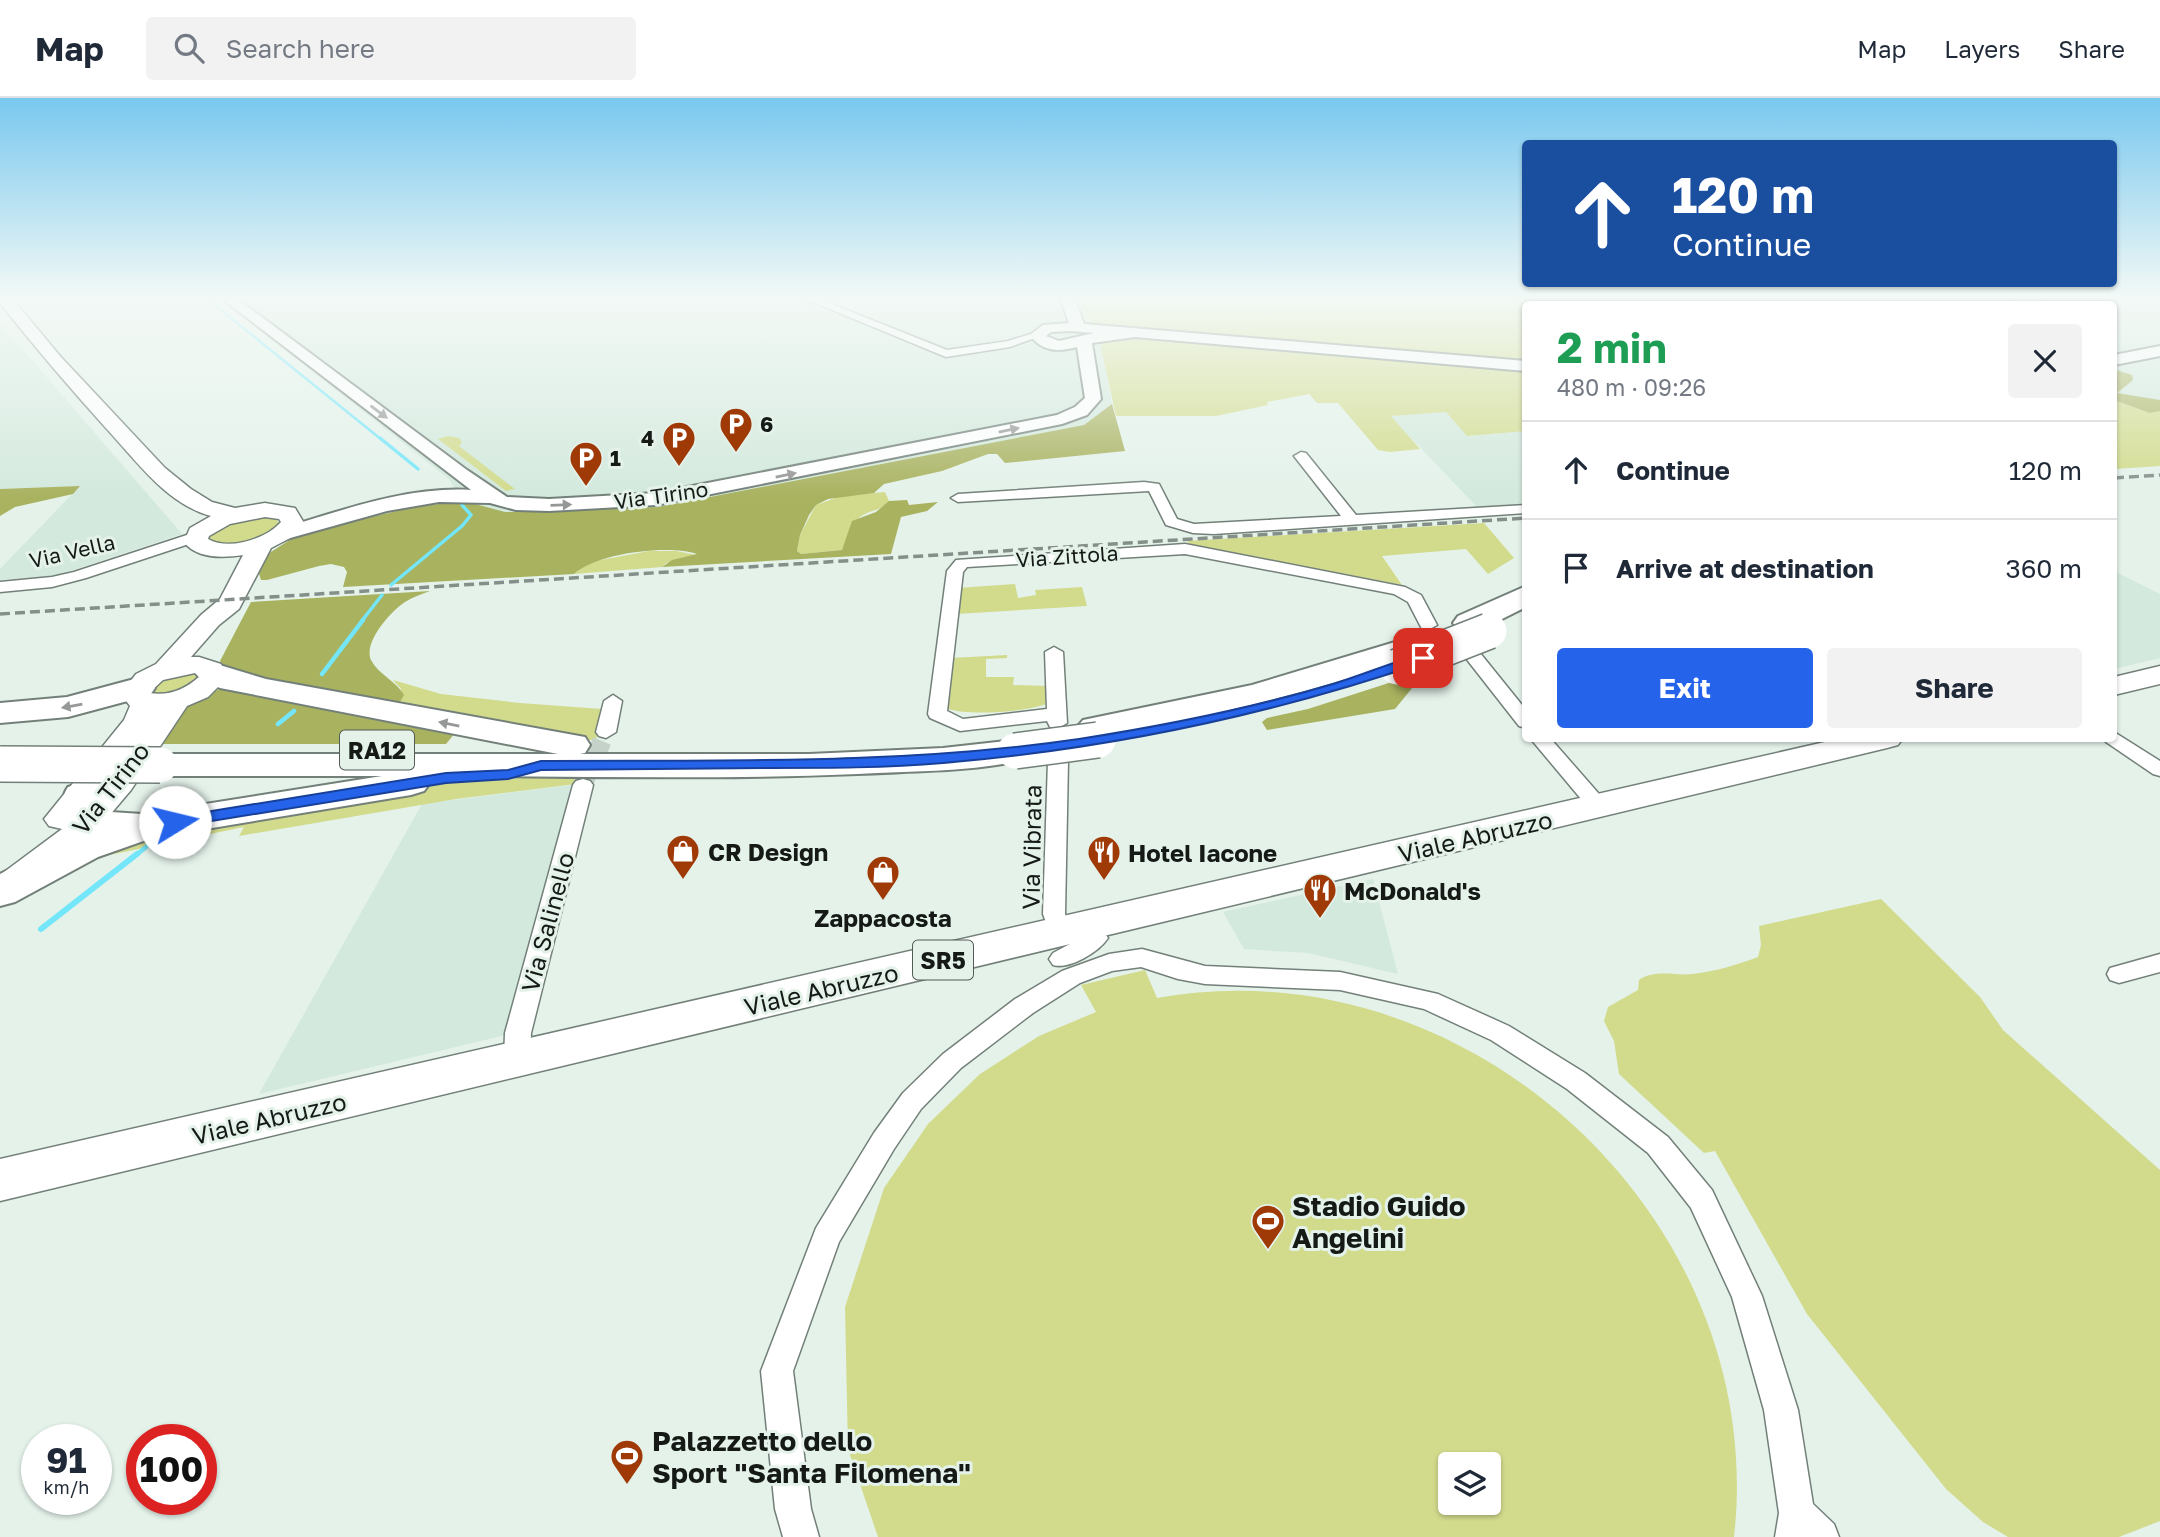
<!DOCTYPE html>
<html lang="en">
<head>
<meta charset="utf-8">
<style>
	:root { --surface:#fff; --page:#f2f2f3; --text:#1f2937; --muted:#747a83; --line:#e0e1e3; --accent:#2563eb }
	body { margin:0; font-family:"Golos Text",sans-serif; background:var(--page); color:var(--text); height:100vh; display:flex; flex-direction:column; font-size:26px; white-space:nowrap }
	* { box-sizing:border-box; margin:0 }
	p { font-size:23px; color:var(--muted) }
	.icon { flex:none; width:38px; height:38px; fill:none; stroke:currentColor; stroke-width:2; stroke-linecap:round; stroke-linejoin:round }
	.map { position:relative; flex:1; overflow:hidden }
	.sheet { position:absolute; left:1522px; top:203px; width:595px; height:441px; display:flex; flex-direction:column; background:var(--surface); border-radius:7px; box-shadow:0 2px 5px #0004 }
	.sheet>* { flex:none }
	.guide { position:absolute; left:1522px; top:42px; width:595px; height:147px; border-radius:7px; box-shadow:0 2px 5px #0004; background:#1a4fa0; color:#fff; overflow:hidden }
	.controls { position:absolute; left:1438px; top:1354px; display:grid; gap:14px }
	.controls a { display:grid; place-items:center; width:63px; height:63px; border-radius:7px; background:var(--surface); box-shadow:0 2px 5px #0004; font-size:35px }
	.speed { position:absolute; left:21px; top:1326px; display:flex; gap:14px; font-size:35px; font-weight:700; text-align:center }
	.speed>* { display:grid; place-content:center; width:91px; height:91px; border-radius:50%; background:var(--surface); box-shadow:0 2px 5px #0004; line-height:1 }
	.speed small { font-size:18px; font-weight:400 }
	.speed .limit { border:10px solid #d22; background:#fff; color:#111 }
	.pin { position:absolute; display:grid; place-items:center; width:60px; height:60px; color:#fff; margin:-30px; border-radius:14px; box-shadow:0 4px 10px #0006 }
	.me { position:absolute; width:77px; margin:-38px; rotate:81deg; stroke-linejoin:round; filter:drop-shadow(0 0 5px #0008) }
	.turn { display:flex; align-items:center; gap:24px; height:147px; padding:0 35px; font-size:32px }
	.turn .icon { width:91px; height:91px; stroke-width:2.5 }
	.turn b { display:block; font-size:49px; line-height:60px }
	.round { display:grid; place-items:center; flex:none; width:74px; height:74px; border-radius:7px; background:var(--page) }
	.summary { display:flex; align-items:center; justify-content:space-between; height:119px; padding:0 35px }
	h1 { font-size:42px; font-weight:700; line-height:52px; color:#1e9e55 }
	.primary-button { display:flex; gap:14px; margin-top:auto; padding:14px 35px }
	.primary-button a { flex:1; height:80px; border-radius:7px; background:var(--accent); color:#fff; font-size:28px; font-weight:700; line-height:80px; text-align:center }
	.primary-button a+a { background:var(--page); color:var(--text) }
	ul { padding:0; list-style:none }
	li { display:flex; align-items:center; gap:21px; height:98px; padding:0 35px; border-top:2px solid var(--line) }
	li div { flex:1 }
	li b { display:block; font-size:26px }
	li em { font-style:normal }
	header { display:flex; align-items:center; gap:42px; box-sizing:border-box; height:98px; padding:0 35px; background:var(--surface); border-bottom:2px solid var(--line) }
	header strong { font-size:33px }
	nav { display:flex; gap:38px; margin-inline-start:auto; font-size:24px }
	.search { width:490px; height:63px; background:var(--page); display:flex; align-items:center; gap:18px; box-sizing:border-box; padding:0 24px; border-radius:7px; color:var(--muted); font-size:26px }
	.map>svg:first-child { display:block }
	.built { fill:#d3e9dd }
	.green { fill:#d2db8c; fill-rule:evenodd }
	.forest { fill:#a9b25f }
	.lines { fill:none; stroke-linecap:round; stroke-linejoin:round }
	.stream-far3 { stroke:#74e6fa; stroke-width:2.5 }
	.stream-far2 { stroke:#74e6fa; stroke-width:3.5 }
	.stream-far1 { stroke:#74e6fa; stroke-width:4.5 }
	.stream { stroke:#74e6fa; stroke-width:6 }
	.minor-tunnel { stroke:#c5d2ca; stroke-width:19; stroke-dasharray:19 10; stroke-linecap:butt }
	.minor-casing { stroke:#738079; stroke-width:3 }
	.tertiary-casing { stroke:#738079; stroke-width:4 }
	.secondary-casing { stroke:#738079; stroke-width:3 }
	.primary-casing { stroke:#738079; stroke-width:3 }
	.motorway-casing { stroke:#738079; stroke-width:4 }
	.minor { fill:#fff; fill-rule:evenodd }
	.tertiary { fill:#fff; fill-rule:evenodd }
	.secondary { fill:#fff; fill-rule:evenodd }
	.primary { fill:#fff; fill-rule:evenodd }
	.motorway { fill:#fff; fill-rule:evenodd }
	.rail { stroke:#858f89; stroke-width:3.5; stroke-dasharray:10 5; stroke-linecap:butt }
	.motorway-bridge-casing { stroke:#738079; stroke-width:38; stroke-linecap:butt }
	.motorway-bridge { stroke:#fff; stroke-width:35 }
	.oneway { fill:#969897 }
	.route { fill:#2563eb; stroke:#184099; stroke-width:2 }
	.labels { text-anchor:middle; dominant-baseline:central; stroke-width:6; stroke-linejoin:round; paint-order:stroke }
	.far-poi-label { font-size:21px; font-weight:bold; fill:#151a17; stroke:#e4f2ea; text-anchor:start }
	.far-street-label { font-size:21px; fill:#151a17; stroke:#e4f2ea }
	.shield { fill:#e4f2ea; stroke:#535b56; stroke-width:2 }
	.shield-label { font-size:23px; font-weight:bold; fill:#151a17 }
	.street-label { font-size:24px; fill:#151a17; stroke:#e4f2ea }
	.poi-label { font-size:24px; font-weight:bold; fill:#151a17; stroke:#e4f2ea; text-anchor:start }
	.near-poi-label { font-size:28px; font-weight:bold; fill:#151a17; stroke:#e4f2ea; text-anchor:start }
</style>
</head>
<body>
<header>
<strong>Map</strong>
<div class="search"><svg class="icon" aria-label="search" viewBox="0 0 24 24"><circle cx="10" cy="10" r="6"/><path d="M15 15l6 6"/></svg>Search here</div>
<nav><a>Map</a><a>Layers</a><a>Share</a></nav>
</header>
<div class="map">
<svg width="2160" height="1439" viewBox="0 0 2160 1439">
	<rect width="100%" height="100%" fill="#e4f2ea"/>
	<!-- built -->
	<path class="built" d="M217 199H1079L1085 220 1098 229 1112 306 1084 327 658 409 473 422 449 381Z
		M2096 199H2160V368L2114 371V206H2080Z
		M0 225 182 436 55 478 0 482V471L79 389 0 391Z
		M1446 314 1468 338 1526 333V407L1478 410 1390 318Z
		M2114 473 2160 496V560L2114 571Z
		M571 687 510 936 259 996 422 706Z
		M1373 781 1398 876 1308 855 1244 851 1223 814Z"/>
	<!-- green -->
	<path class="green" d="M1079 199H1736L1752 206H1526V263L1098 228 1085 220Z
		M1874 199H2022L2004 206H1872Z
		M1124 238 1526 270V333L1467 338 1446 314 1391 318 1420 351 1390 354 1378 352 1338 305H1317L1309 296 1267 304 1268 307 1216 318H1116L1099 241Z
		M2114 302 2150 315 2160 313V368L2114 371Z
		M448 338 459 340 462 344 459 348 515 391 506 393 438 341Z
		M885 394 889 403C881 413 873 411 863 417 850 425 849 440 842 452L801 456 797 453 800 437 816 407 841 398Z
		M254 417 275 420 279 425C270 443 221 456 208 439L215 430Z
		M1484 425 1514 460 1488 476 1466 451 1382 458 1402 487 1190 446 1187 443Z
		M649 453H676L697 457 666 465 662 469 574 476 590 464Z
		M1015 486 1018 500 1036 497 1035 492 1082 489 1087 508 957 516V490Z
		M1007 557V560L986 561V579H1014L1013 587 1050 588 1049 605C1028 614 970 618 948 611L945 606 950 560Z
		M194 574 197 577 196 584 169 597 149 595 152 584Z
		M393 582 441 596 520 605 602 611 596 642H570L398 607 401 591Z
		M578 679 576 686 456 701 239 738 244 729 71 765 155 734 439 686 489 681Z
		M1881 801 1980 899 2003 932 2160 1072V1423L2119 1439H2008L1983 1424 1946 1391 1807 1216 1715 1053 1704 1055 1619 976 1614 943 1604 923 1608 909 1638 892 1639 882C1655 871 1674 878 1693 876 1716 873 1737 867 1758 859L1761 847 1759 828Z
		M1145 872 1157 900C1469 844 1770 1122 1734 1439H878L848 1351 845 1209 884 1090 928 1026 980 976 1039 938 1096 914 1081 887ZM1451 1367H1489V1405H1451Z"/>
	<!-- forest -->
	<path class="forest" d="M2114 271 2132 277 2133 282 2117 295 2160 302V313L2150 315 2114 302Z
		M1112 306 1125 353 1005 365 997 356H988L942 373 884 386 874 395 828 401 816 407 809 417 800 437 797 453 801 456 842 452 852 423 876 414 889 403 907 402 909 407 938 404 927 413 901 419 891 456 662 469 672 462 697 456C669 446 596 455 574 476L343 489 347 474 344 469 331 466 319 468 267 482H261L257 469 263 459 299 436 414 409 464 403 505 414H527L658 409 1084 327Z
		M80 388 73 396 15 409 0 418V391Z
		M430 493C422 496 413 499 405 504 391 513 363 544 371 562 378 576 396 583 404 597L398 607 364 606 225 571 220 563 251 504Z
		M1426 573 1395 611 1267 632 1262 624 1267 620 1308 611Z
		M225 589 455 635 446 646H152L180 607Z"/>
	<g class="lines">
		<!-- stream-far3 -->
		<path class="stream-far3" d="M205 199 382 342
			M1720 199 1735 206"/>
		<!-- stream-far2 -->
		<path class="stream-far2" d="M380 340 418 371
			M391 487 462 428 471 417 462 407
			M361 524 382 497"/>
		<!-- stream-far1 -->
		<path class="stream-far1" d="M322 576 363 522
			M278 626 294 613
			M183 713 194 703
			M135 758 162 736"/>
		<!-- stream -->
		<path class="stream" d="M41 831 137 756"/>
		<!-- minor-tunnel -->
		<path class="minor-tunnel" d="M583 687 606 634"/>
		<defs>
			<path id="minor" d="M801 199H814L947 252 1008 243 1037 234 1043 237 1010 249 946 259Z
				M1301 354 1306 355 1356 417 1526 407V415L1214 436 1193 435 1166 427 1149 393 958 404 951 400 958 396 1144 384 1159 386 1177 421 1194 426 1341 418 1294 358Z
				M196 434 204 439 201 442 86 480 52 489 0 494V484L52 479 74 474Z
				M1185 446 1405 489 1421 497 1437 527 1428 532 1422 531 1408 504 1394 496 1185 456 967 469 963 474 947 613 963 621 1047 611 1045 554 1054 549 1063 554 1067 625 1057 631 1050 629 1047 623 960 633 930 620 928 616 947 473 956 462Z
				M1470 549 1476 550 1526 612V630L1519 628 1461 554Z
				M613 597 622 603 616 634 606 640 599 638 596 634 604 603Z
				M2114 634 2160 663V678L2153 676 2106 644 2104 640H2114Z
				M1530 640H1550L1606 704 1609 709 1606 714H1592Z
				M1058 657 1065 659 1068 663 1065 816 1072 835 1068 841 1060 843 1052 841 1043 816 1048 663 1051 659Z
				M583 681 590 683 593 687 531 935 530 962 526 969 517 972 508 969 504 962 505 935 573 687 576 683Z
				M1096 832 1104 834 1108 840C1099 854 1069 872 1053 867L1049 861 1053 855Z
				M1142 851 1205 868 1340 874 1438 896 1509 928 1585 975 1668 1039 1712 1092 1762 1198 1798 1312 1813 1406 1834 1426 1839 1439H1775L1779 1415 1764 1312 1732 1199 1691 1110 1648 1055 1567 991 1491 942 1424 911 1340 892 1205 886 1178 881 1141 869 1112 873 1080 885 1033 915 961 970 921 1011 894 1051 839 1144 793 1273 811 1411 819 1439H783L775 1411 761 1273 816 1130 874 1035 903 995 943 956 1015 901 1062 873 1109 856Z
				M2160 856V874L2119 885 2110 882 2107 876 2110 870Z"/>
			<path id="tertiary" d="M220 199H235L467 372 507 399 549 401 656 395 1057 317 1075 309 1085 300 1077 249C1058 254 1042 254 1030 237L1043 227 1069 225 1060 199H1074L1084 226 1526 263V273L1135 239 1092 245 1101 301 1087 317 1062 326 656 407 549 413 516 412 490 405 439 404 387 413 283 442 276 440 273 436 276 432C338 414 405 388 471 392ZM1071 233 1094 235 1059 243 1046 238 1051 234Z
				M2160 248V258L2114 267V257Z"/>
			<path id="secondary" d="M0 199H11L60 258 165 370 191 391 212 404 235 410 265 405 295 410 304 425 294 438 271 450 239 511 219 527 191 559H199L221 566 227 580 208 599 187 608 131 692 92 738 43 779 12 801 0 805V777L62 731 49 728 44 721 124 622 130 608 121 596 136 576 156 566 201 517 220 501 243 457C224 460 197 461 184 444L190 430 211 418C166 406 136 362 105 329 69 289 34 248 0 205ZM265 419 279 421 281 424C266 441 229 453 208 441L209 438 230 426ZM195 575 199 579C184 592 169 598 149 595L163 582Z"/>
			<path id="primary" d="M2160 568V586L2114 597V579Z
				M1842 640H1903L1898 647 1887 650 0 1103V1061Z"/>
			<path id="motorway" d="M2021 199H2046L2035 206H2009Z
				M1526 488V509L1480 532 1469 534 1458 532 1453 525 1458 518Z
				M1415 538 1426 541 1431 548 1426 555C1318 593 1208 620 1095 640L1083 636 1077 629 1083 622 1252 587Z
				M213 565 266 581 585 639 590 647 585 655 580 656H809L943 650 1015 642 1028 645 1033 653 1028 661C973 674 914 673 858 676 714 682 569 678 425 678L430 685 424 693 411 697 152 740 98 759 15 804 0 808V776L70 741 91 734C71 727 55 708 68 689L81 685 94 689 100 697 101 708 111 714 142 716 382 678H160L147 675 142 667 147 659 160 656H558L220 590 201 582 196 575 201 568Z
				M138 580 150 583 155 590 150 597 68 619 0 625V605L67 599Z"/>
		</defs>
		<!-- minor casing -->
		<use href="#minor" class="minor-casing"/>
		<!-- tertiary casing -->
		<use href="#tertiary" class="tertiary-casing"/>
		<!-- secondary casing -->
		<use href="#secondary" class="secondary-casing"/>
		<!-- primary casing -->
		<use href="#primary" class="primary-casing"/>
		<!-- motorway casing -->
		<use href="#motorway" class="motorway-casing"/>
		<!-- minor -->
		<use href="#minor" class="minor"/>
		<!-- tertiary -->
		<use href="#tertiary" class="tertiary"/>
		<!-- secondary -->
		<use href="#secondary" class="secondary"/>
		<!-- primary -->
		<use href="#primary" class="primary"/>
		<!-- motorway -->
		<use href="#motorway" class="motorway"/>
		<!-- rail -->
		<path class="rail" d="M2114 380 2160 377
			M0 516 1526 420"/>
		<defs>
			<path id="motorway-bridge" d="M1397 569 1489 533
				M1015 653 1098 642
				M0 666 160 667"/>
		</defs>
		<!-- motorway-bridge casing -->
		<use href="#motorway-bridge" class="motorway-bridge-casing"/>
		<!-- motorway-bridge -->
		<use href="#motorway-bridge" class="motorway-bridge"/>
	</g>
	<!-- one-way arrows -->
	<defs><path id="oneway-solid" d="M-6-.8H1V-3.2L6.5 0L1 3.2V.8H-6Z" transform="scale(1.75)"/></defs>
	<g class="oneway">
		<use href="#oneway-solid" transform="translate(379 314) rotate(37)"/>
		<use href="#oneway-solid" transform="translate(1009 332) rotate(-12)"/>
		<use href="#oneway-solid" transform="translate(786 377) rotate(-11)"/>
		<use href="#oneway-solid" transform="translate(561 407) rotate(-2)"/>
		<use href="#oneway-solid" transform="translate(72 608) rotate(170)"/>
		<use href="#oneway-solid" transform="translate(449 626) rotate(-169)"/>
	</g>
	<!-- sky -->
	<linearGradient id="sky" x2="0" y2="1"><stop stop-color="#79c8ef"/><stop offset="0.5" stop-color="#f3f9f6"/><stop offset="1" stop-color="#f3f9f6" stop-opacity="0"/></linearGradient>
	<rect width="2160" height="400" fill="url(#sky)"/>
	<!-- route -->
	<path class="route" d="M1423 556 1428 557V563C1271 617 1108 651 943 665 885 670 827 670 769 670 693 671 617 672 541 672L508 681 446 685 175 729 167 724 175 719 446 675 508 672 541 663C721 662 901 667 1079 641 1163 628 1252 610 1333 586 1363 577 1392 564 1423 556Z"/>
	<!-- icons -->
	<defs>
		<symbol id="parking-pin" viewBox="-11 -11 22 30"><path d="M0 17L-7.5 6A9.5 9.5 0 1 1 7.5 6Z" fill="#9f3a07" stroke="#e4f2ea"/><path d="M-3.5-5.5H1a3.5 3.5 0 0 1 0 7H-1V5.5H-3.5ZM-1-3.4V-.6H.8a1.4 1.4 0 0 0 0-2.8Z" fill="#fff"/></symbol>
		<symbol id="shop-pin" viewBox="-11 -11 22 30"><path d="M0 17L-7.5 6A9.5 9.5 0 1 1 7.5 6Z" fill="#9f3a07" stroke="#e4f2ea"/><path d="M-5-2.5h2.3a2.7 3.5 0 0 1 5.4 0H5L5.5 6h-11ZM-1.5-2.5h3a1.5 2.3 0 0 0-3 0Z" fill="#fff"/></symbol>
		<symbol id="restaurant-pin" viewBox="-11 -11 22 30"><path d="M0 17L-7.5 6A9.5 9.5 0 1 1 7.5 6Z" fill="#9f3a07" stroke="#e4f2ea"/><path d="M-5-6h1v4h1v-4h1v4h1v-4h1v5L-1.5 .5V6h-2V.5L-5-1ZM5-6V6H3V1.5H1.5Q1.5-4 5-6Z" fill="#fff"/></symbol>
		<symbol id="stadium-pin" viewBox="-11 -11 22 30"><path d="M0 17L-7.5 6A9.5 9.5 0 1 1 7.5 6Z" fill="#9f3a07" stroke="#e4f2ea"/><path d="M0-5a6.5 5 0 1 0 0 10a6.5 5 0 1 0 0-10ZM-3.5-1.8h7v3.6h-7Z" fill="#fff"/></symbol>
	</defs>
	<g fill-rule="evenodd">
		<use href="#parking-pin" x="717" y="307" width="38" height="52"/>
		<use href="#parking-pin" x="660" y="321" width="38" height="52"/>
		<use href="#parking-pin" x="567" y="341" width="38" height="52"/>
		<use href="#shop-pin" x="664" y="734" width="38" height="52"/>
		<use href="#restaurant-pin" x="1085" y="735" width="38" height="52"/>
		<use href="#shop-pin" x="864" y="755" width="38" height="52"/>
		<use href="#restaurant-pin" x="1301" y="773" width="38" height="52"/>
		<use href="#stadium-pin" x="1249" y="1104" width="38" height="52"/>
		<use href="#stadium-pin" x="608" y="1339" width="38" height="52"/>
	</g>
	<g class="labels">
		<!-- far-poi labels -->
		<g class="far-poi-label">
			<text x="760" y="326">6</text>
			<text x="654" y="340" text-anchor="end">4</text>
			<text x="610" y="360">1</text>
		</g>
		<!-- far-street labels -->
		<g class="far-street-label">
			<text transform="translate(661 397) rotate(-8)">Via Tirino</text>
			<text transform="translate(72 453) rotate(-13)">Via Vella</text>
			<text transform="translate(1067 458) rotate(-4)">Via Zittola</text>
		</g>
		<!-- shield labels -->
		<g class="shield">
			<rect x="340" y="632.5" width="74" height="39" rx="5"/>
			<rect x="913" y="842.5" width="60" height="39" rx="5"/>
		</g>
		<g class="shield-label">
			<text x="377" y="652">RA12</text>
			<text x="943" y="862">SR5</text>
		</g>
		<!-- street labels -->
		<g class="street-label">
			<text transform="translate(110 690) rotate(-52)">Via Tirino</text>
			<text transform="translate(1475 738) rotate(-13)">Viale Abruzzo</text>
			<text transform="translate(1031 749) rotate(-89)">Via Vibrata</text>
			<text transform="translate(547 824) rotate(-75)">Via Salinello</text>
			<text transform="translate(821 891) rotate(-13)">Viale Abruzzo</text>
			<text transform="translate(269 1020) rotate(-13)">Viale Abruzzo</text>
		</g>
		<!-- poi labels -->
		<g class="poi-label">
			<text x="708" y="753">CR Design</text>
			<text x="1128" y="754">Hotel Iacone</text>
			<text x="1344" y="792">McDonald's</text>
			<text x="883" y="819" text-anchor="middle">Zappacosta</text>
		</g>
		<!-- near-poi labels -->
		<g class="near-poi-label">
			<text x="1292" y="1107">Stadio Guido<tspan x="1292" dy="32">Angelini</tspan></text>
			<text x="652" y="1342">Palazzetto dello<tspan x="652" dy="32">Sport "Santa Filomena"</tspan></text>
		</g>
	</g>
</svg>
<div class="controls">
<a><svg class="icon" aria-label="layers" viewBox="0 0 24 24"><path d="M12 4l9 5-9 5-9-5zM3 14l9 5 9-5"/></svg></a>
</div>
<div class="speed"><div>91<small>km/h</small></div><div class="limit">100</div></div>
<div class="pin" style="left:1423px;top:560px;background:#d93025"><svg class="icon" aria-label="arrive" viewBox="0 0 24 24"><path d="M6 21V4h12l-3 4 3 4H6"/></svg></div>
<svg class="me" style="left:175px;top:724px" viewBox="-20 -20 40 40"><circle r="19" fill="#fff"/><path d="M0-13L10 11 0 6-10 11z" fill="#2563eb"/></svg>
<div class="guide">
<div class="turn"><svg class="icon" aria-label="ahead" viewBox="0 0 24 24"><path d="M12 20V5M6 11l6-6 6 6"/></svg><div><b>120 m</b>Continue</div></div>
</div>
<section class="sheet">
<div class="summary"><div><h1>2 min</h1><p>480 m · 09:26</p></div><a class="round"><svg class="icon" aria-label="close" viewBox="0 0 24 24"><path d="M6 6l12 12M18 6L6 18"/></svg></a></div>
<ul>
<li><svg class="icon" aria-label="ahead" viewBox="0 0 24 24"><path d="M12 20V5M6 11l6-6 6 6"/></svg><div><b>Continue</b></div><em>120 m</em></li>
<li><svg class="icon" aria-label="arrive" viewBox="0 0 24 24"><path d="M6 21V4h12l-3 4 3 4H6"/></svg><div><b>Arrive at destination</b></div><em>360 m</em></li>
</ul>
<div class="primary-button"><a>Exit</a><a>Share</a></div>
</section>
</div>
</body>
</html>
